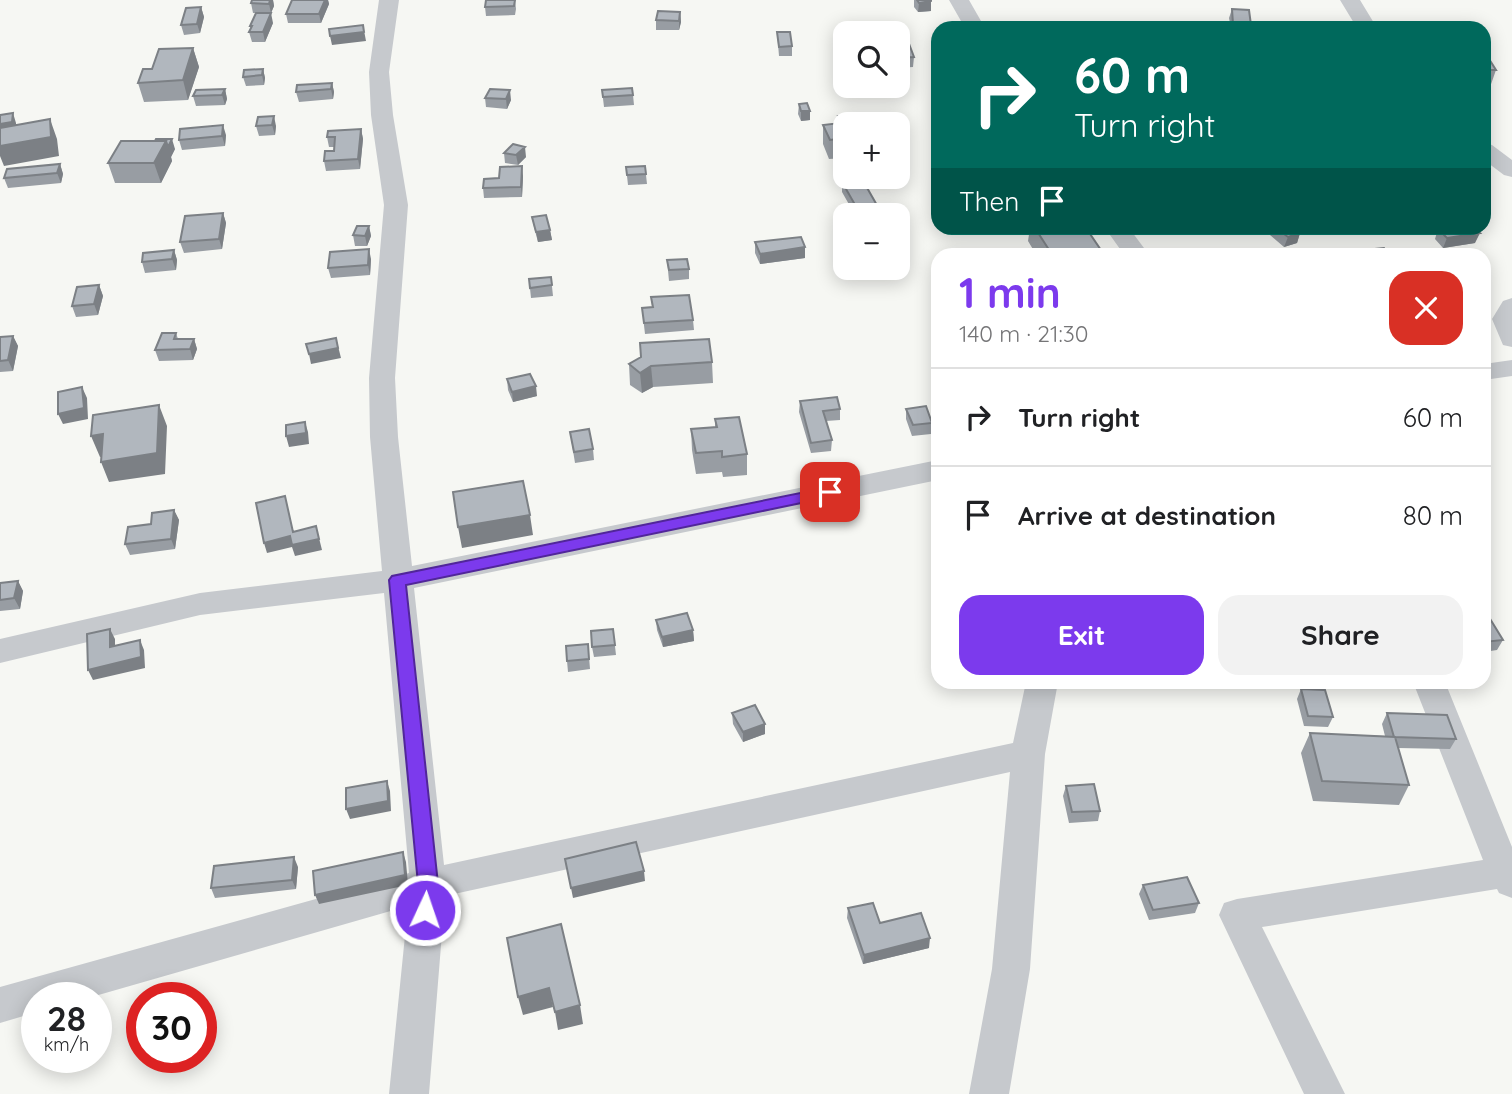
<!DOCTYPE html>
<html lang="en">
<head>
<meta charset="utf-8">
<style>
	:root { --surface:#fff; --page:#f2f2f2; --text:#202124; --muted:#757577; --line:#e0e0e0; --accent:#7c3aed }
	body { margin:0; font-family:Quicksand,sans-serif; background:var(--page); color:var(--text); height:100vh; display:flex; flex-direction:column; font-size:26px; white-space:nowrap }
	* { box-sizing:border-box; margin:0 }
	p { font-size:23px; color:var(--muted) }
	.icon { flex:none; width:38px; height:38px; fill:none; stroke:currentColor; stroke-width:2; stroke-linecap:round; stroke-linejoin:round }
	.map { position:relative; flex:1; overflow:hidden }
	.side { position:absolute; left:931px; top:248px; width:560px; height:441px; display:flex; flex-direction:column; background:var(--surface); border-radius:21px; box-shadow:0 4px 18px #0003 }
	.side>* { flex:none }
	.top-card { position:absolute; left:931px; top:21px; width:560px; height:214px; border-radius:21px; box-shadow:0 4px 18px #0003; background:#00695c; color:#fff; overflow:hidden }
	.tools { position:absolute; left:833px; top:21px; display:grid; gap:14px }
	.tools a { display:grid; place-items:center; width:77px; height:77px; border-radius:14px; background:var(--surface); box-shadow:0 4px 18px #0003; font-size:35px }
	.speed { position:absolute; left:21px; top:982px; display:flex; gap:14px; font-size:35px; font-weight:700; text-align:center }
	.speed>* { display:grid; place-content:center; width:91px; height:91px; border-radius:50%; background:var(--surface); box-shadow:0 4px 18px #0003; line-height:1 }
	.speed small { font-size:18px; font-weight:400 }
	.speed .limit { border:10px solid #d22; background:#fff; color:#111 }
	.pin { position:absolute; display:grid; place-items:center; width:60px; height:60px; color:#fff; margin:-30px; border-radius:14px; box-shadow:0 4px 10px #0006 }
	.me { position:absolute; width:77px; margin:-38px; rotate:3deg; stroke-linejoin:round; filter:drop-shadow(0 0 5px #0008) }
	.turn { display:flex; align-items:center; gap:24px; height:147px; padding:0 28px; font-size:32px }
	.turn .icon { width:91px; height:91px; stroke-width:2.5 }
	.turn b { display:block; font-size:49px; line-height:60px }
	.then { display:flex; align-items:center; height:66px; padding:0 28px; background:#0003; gap:14px; font-size:26px }
	.round { display:grid; place-items:center; flex:none; width:74px; height:74px; border-radius:21px; background:var(--page) }
	.overview { display:flex; align-items:center; justify-content:space-between; height:119px; padding:0 28px }
	h1 { font-size:42px; font-weight:800; line-height:52px; color:var(--accent) }
	.primary-button { display:flex; gap:14px; margin-top:auto; padding:14px 28px }
	.primary-button a { flex:1; height:80px; border-radius:21px; background:var(--accent); color:#fff; font-size:28px; font-weight:800; line-height:80px; text-align:center }
	.primary-button a+a { background:var(--page); color:var(--text) }
	ul { padding:0; list-style:none }
	li { display:flex; align-items:center; gap:21px; height:98px; padding:0 28px; border-top:2px solid var(--line) }
	li div { flex:1 }
	li b { display:block; font-size:26px }
	li em { font-style:normal }
	.map>svg:first-child { display:block }
	.lines { fill:none; stroke-linecap:round; stroke-linejoin:round }
	.minor { fill:#c6c9cd; fill-rule:evenodd }
	.wall { fill:#989da3 }
	.shaded-wall { fill:#7c8085 }
	.building { fill:#b1b7be; stroke:#7c8085; stroke-width:2 }
	.route { fill:#7c3aed; stroke:#51269a; stroke-width:2 }
</style>
</head>
<body>
<div class="map">
<svg width="1512" height="1094" viewBox="0 0 1512 1094">
	<rect width="100%" height="100%" fill="#f6f7f3"/>
	<g class="lines">
		<!-- minor -->
		<path class="minor" d="M379 0H399L389 72 393 115 408 205 395 378 398 437 412 566 938 460V480L414 588 444 865 1013 743 1026 682H1058L1045 754 1030 969 1009 1094H969L992 969 1010 772 445 896 429 1094H389L408 906 88 998H37V1012L0 1023V987L409 873 384 593 200 615 0 663V639L200 593 382 571 370 437 369 378 384 205 371 115 369 72Z
			M949 0H969L985 28H965Z
			M1340 0H1360L1377 28H1357Z
			M1484 143 1492 145 1512 160V177L1504 175 1484 160Z
			M1105 228H1129L1150 256H1125Z
			M1512 298V347L1503 345 1492 319 1503 301Z
			M1512 360V376L1484 380V364Z
			M1413 682H1445L1512 847V898L1499 893 1497 889 1262 927 1345 1094H1304L1219 915 1224 903 1237 899 1483 860Z"/>
	</g>
	<!-- wall -->
	<path class="wall" d="M252 0H273L274 6 271 13H253L251 3Z
		M292 0H328L329 4 321 23H288L286 14Z
		M515 0 516 9 515 15 486 16 485 7Z
		M914 0H931V11L918 12 914 7Z
		M201 7 204 17 200 33 184 35 181 25Z
		M1232 9 1251 25 1250 28H1231L1229 18Z
		M680 12 681 22 679 30H656V20Z
		M273 23 265 42H252L249 32 251 29 250 26Z
		M777 32 792 46V56H779Z
		M898 42 914 57 913 67 898 68Z
		M193 48 199 67 188 100 144 102 138 83 152 69Z
		M1484 51 1496 70 1489 90H1484Z
		M263 69 265 78 264 85 246 86 243 77Z
		M332 83 334 92 333 99 299 102 296 92Z
		M225 89 227 99 225 105 196 106 193 96Z
		M490 89 511 100 507 109 486 107 485 98Z
		M602 90 633 95 634 105 604 107Z
		M799 104 810 111V120L801 121 798 114Z
		M838 116 845 124V158L829 159 823 144V125L838 123Z
		M258 117 276 126 275 135 259 136 256 126Z
		M361 129 363 139 360 169 326 171 324 161 334 151V147H329L327 137Z
		M226 135 225 146 182 150 179 140Z
		M155 141 175 149 171 157 172 161 161 183H115L108 163Z
		M504 153 526 157 518 165 505 163Z
		M60 164 63 174 61 183 8 188 4 178 7 169Z
		M645 166 647 184 628 185 626 167Z
		M523 176 522 197 484 198 483 188 499 178Z
		M842 182 878 215H855L842 192Z
		M223 213 226 223 222 249 184 253 180 242Z
		M532 217 550 230 552 240 538 242 534 227Z
		M369 226 371 236 367 246H355L353 235Z
		M1030 228H1086L1105 256H1037L1028 241Z
		M1272 228H1294L1300 233 1297 243 1284 247 1270 235Z
		M1438 229 1475 243 1443 248 1435 239Z
		M755 242 805 247V258L760 264 755 253Z
		M174 250 177 260 176 270 145 273 142 262Z
		M371 259 370 275 331 278 328 268Z
		M667 260 689 269V279L669 281Z
		M551 277 553 296 531 298 529 279Z
		M99 285 103 296 98 315 76 317 72 306Z
		M651 297 693 320 694 330 645 334 642 308 652 307Z
		M176 333 178 339H194L197 349 193 360 159 361 155 350Z
		M13 336 18 346 13 371 0 372V337Z
		M712 362 713 383 653 387 642 393 630 385 629 364Z
		M507 379 537 396 513 402 508 390Z
		M800 401 840 409V420L826 421 832 440 831 451 811 453 799 412Z
		M906 409 932 423 931 434 912 436 906 419Z
		M715 419 747 454V475L723 477 722 472 696 474 692 450 691 429 715 427Z
		M570 432 593 449 594 460 575 463Z
		M174 510 179 520 175 549 130 555 125 544 151 524Z
		M18 581 23 591 20 609 0 611V583Z
		M1484 609 1503 640 1497 650 1484 652Z
		M656 620 693 630 694 641 663 647 657 630Z
		M613 629 616 655 594 657 592 647Z
		M588 644 590 669 568 672 567 661Z
		M1301 689 1333 717 1328 727 1304 726 1297 699Z
		M732 713 765 724V734L743 742 733 724Z
		M1387 713 1456 739 1450 749 1398 748 1409 785 1399 805 1313 801 1301 753 1310 733 1385 736 1382 724Z
		M1066 786 1100 811 1098 821 1069 823 1063 796Z
		M298 867 296 889 215 898 211 888Z
		M1143 885 1199 903 1195 913 1149 920 1139 894Z
		M848 908 880 923 929 948 863 964 847 918Z"/>
	<!-- shaded-wall -->
	<path class="shaded-wall" d="M270 0H273L274 6 271 13 269 4Z
		M325 0H328L329 4 321 23 319 14Z
		M931 1V11L918 12 919 3Z
		M201 7 204 17 200 33 197 24Z
		M680 12 681 22 679 30V21Z
		M271 13 273 23 265 42 263 32Z
		M363 25 366 41 332 45 330 36Z
		M193 48 199 67 188 100 183 80Z
		M263 69 265 78 264 85 262 75Z
		M332 83 334 92 333 99 331 89Z
		M225 89 227 99 225 105 222 95Z
		M510 90 511 100 507 109 506 99Z
		M801 111H810V120L801 121Z
		M13 113 16 123V132L0 134V124Z
		M274 116 276 126 275 135 272 125Z
		M50 119 57 139 59 156 4 166 0 156V146Z
		M223 125 226 135 225 146 222 136Z
		M361 129 363 139 360 169 358 159Z
		M172 139 175 149 171 157 172 161 161 183 154 163 166 141Z
		M525 147 526 157 518 165 516 155Z
		M60 164 63 174 61 183 57 173Z
		M522 166 523 176 522 197 521 187Z
		M878 207V215H858V210Z
		M223 213 226 223 222 249 219 239Z
		M369 226 371 236 367 246 365 236Z
		M550 230 552 240 538 242 536 232Z
		M1300 233 1297 243 1284 247 1288 237Z
		M1480 233 1475 243 1443 248 1447 238Z
		M805 247V258L760 264V254Z
		M369 249 371 259 370 275 368 265Z
		M174 250 177 260 176 270 172 259Z
		M99 285 103 296 98 315 94 304Z
		M13 336 18 346 13 371 8 360Z
		M336 338 341 358 311 364 309 354Z
		M194 339 197 349 193 360 190 349Z
		M651 366 653 387 642 393 640 373Z
		M536 386 537 396 513 402 512 392Z
		M82 387 87 398 88 419 63 424 58 414Z
		M159 405 167 426 165 474 109 482 101 462Z
		M305 422 308 432 309 444 289 447 286 436Z
		M103 434 112 455 100 457 91 436Z
		M174 510 179 520 175 549 171 539Z
		M530 515 533 535 462 548 458 527Z
		M316 526 322 550 295 556 292 547 267 553 264 543 290 536Z
		M18 581 23 591 20 609 14 598Z
		M110 629 115 639V657L110 647Z
		M693 630 694 641 663 647 662 637Z
		M140 640 144 650 145 668 93 680 88 670Z
		M765 724V734L743 742V732Z
		M387 781 390 791 391 811 350 819 346 809Z
		M403 852 406 862 408 885 319 904 315 895Z
		M294 857 298 867 296 889 292 880Z
		M644 871 645 881 573 898 571 888Z
		M930 938 929 948 863 964 864 955Z
		M549 988 553 1007 523 1015 518 997Z
		M580 1005 583 1024 558 1030 555 1012Z"/>
	<!-- building -->
	<path class="building" d="M252 0H270L269 4 251 3Z
		M292 0H325L319 14H286Z
		M486 0H515L514 6 485 7Z
		M917 0H931V1L919 3Z
		M201 7 197 24 181 25 186 8Z
		M1232 9 1249 10 1251 25 1233 24Z
		M658 11 680 12 679 21 656 20Z
		M256 13H271L263 32H249L252 26H250Z
		M363 25 364 32 330 36 329 29Z
		M777 32H790L792 46 779 47Z
		M908 41 914 57 898 58V42Z
		M193 48 183 80 138 83 143 69H152L159 49Z
		M1484 51 1496 70H1484Z
		M263 69 262 75 243 77 244 70Z
		M332 83 331 89 296 92 297 85Z
		M632 88 633 95 603 97 602 90Z
		M225 89 222 95 193 96 196 90Z
		M490 89 510 90 506 99 485 98Z
		M807 103 810 111H801L799 104Z
		M13 113 12 122 0 124V115Z
		M864 113 867 120 880 119 882 124H845V138L830 140 823 125 841 123 838 116Z
		M274 116 272 125 256 126 258 117Z
		M50 119 51 137 0 146V128Z
		M223 125 222 136 179 140 180 129Z
		M361 129 358 159 324 161 325 151H334L335 137H327L328 131Z
		M156 139H172L168 147 166 141H155Z
		M121 141H166L154 163H108Z
		M513 144 525 147 516 155 504 153Z
		M60 164 57 173 4 178 7 169Z
		M522 166 521 187 483 188 484 179 499 178 500 167Z
		M645 166 646 174 627 175 626 167Z
		M862 179 878 207 858 210 842 182Z
		M223 213 219 239 180 242 185 216Z
		M546 215 550 230 536 232 532 217Z
		M357 226H369L365 236 353 235Z
		M1035 228H1086L1105 256H1053Z
		M1276 228H1294L1300 233 1288 237Z
		M1447 228H1474L1480 233 1447 238 1438 229Z
		M801 237 805 247 760 254 755 242Z
		M1384 248 1390 256H1358L1354 251Z
		M369 249 368 265 328 268 330 252Z
		M174 250 172 259 142 262 143 253Z
		M687 259 689 269 669 270 667 260Z
		M551 277 552 285 530 288 529 279Z
		M99 285 94 304 72 306 77 287Z
		M689 295 693 320 644 323 642 308 653 307 651 297Z
		M162 333H176L174 339H194L190 349 155 350Z
		M13 336 8 360 0 361V337Z
		M336 338 338 348 309 354 306 344Z
		M709 339 712 362 651 366 640 373 629 364 641 357 640 343Z
		M530 374 536 386 512 392 507 379Z
		M82 387 84 408 58 414V392Z
		M837 397 840 409 823 411 832 440 811 443 800 401Z
		M159 405 157 453 101 462 103 434 91 436 93 415Z
		M926 406 932 423 913 425 906 409Z
		M739 417 747 454 722 457V451L696 453 691 429 717 427 715 419Z
		M305 422 306 433 286 436V425Z
		M589 429 593 449 574 452 570 432Z
		M523 481 530 515 458 527 453 492Z
		M285 496 293 532 316 526 319 539 292 545 290 536 264 543 256 503Z
		M174 510 171 539 125 544 128 527 151 524 152 513Z
		M18 581 14 598 0 600V583Z
		M1484 609 1503 640 1484 642Z
		M687 613 693 630 662 637 656 620Z
		M110 629V647L140 640 141 657 88 670 87 634Z
		M613 629 615 645 592 647 591 631Z
		M588 644 589 659 567 661 566 646Z
		M1301 689 1325 690 1333 717 1308 716Z
		M755 705 765 724 743 732 732 713Z
		M1387 713 1447 715 1456 739 1394 737Z
		M1310 733 1395 737 1409 785 1322 781Z
		M387 781 388 801 346 809V788Z
		M1094 784 1100 811 1072 812 1066 786Z
		M636 842 644 871 571 888 565 859Z
		M403 852 405 875 315 895 313 871Z
		M294 857 292 880 211 888 214 866Z
		M1187 877 1199 903 1153 910 1143 885Z
		M873 903 880 923 921 913 930 938 864 955 848 908Z
		M561 924 580 1005 555 1012 549 988 518 997 507 938Z"/>
	<!-- route -->
	<path class="route" d="M830 487 835 489 838 492 835 496 406 585 438 884 432 916 425 919 418 916 416 910 418 884 389 580 392 576Z"/>
</svg>
<div class="tools">
<a><svg class="icon" aria-label="search" viewBox="0 0 24 24"><circle cx="10" cy="10" r="6"/><path d="M15 15l6 6"/></svg></a>
<a>+</a>
<a>−</a>
</div>
<div class="speed"><div>28<small>km/h</small></div><div class="limit">30</div></div>
<div class="pin" style="left:830px;top:492px;background:#d93025"><svg class="icon" aria-label="arrive" viewBox="0 0 24 24"><path d="M6 21V4h12l-3 4 3 4H6"/></svg></div>
<svg class="me" style="left:425px;top:910px" viewBox="-20 -20 40 40"><circle r="17" fill="#7c3aed" stroke="#fff" stroke-width="3"/><path d="M0-11L8 9 0 5-8 9z" fill="#fff"/></svg>
<div class="top-card">
<div class="turn"><svg class="icon" aria-label="right" viewBox="0 0 24 24"><path d="M7 20v-9h11M14 6l5 5-5 5"/></svg><div><b>60 m</b>Turn right</div></div>
<div class="then">Then<svg class="icon" aria-label="arrive" viewBox="0 0 24 24"><path d="M6 21V4h12l-3 4 3 4H6"/></svg></div>
</div>
<section class="side">
<div class="overview"><div><h1>1 min</h1><p>140 m · 21:30</p></div><a class="round" style="background:#d93025;color:#fff"><svg class="icon" aria-label="close" viewBox="0 0 24 24"><path d="M6 6l12 12M18 6L6 18"/></svg></a></div>
<ul>
<li><svg class="icon" aria-label="right" viewBox="0 0 24 24"><path d="M7 20v-9h11M14 6l5 5-5 5"/></svg><div><b>Turn right</b></div><em>60 m</em></li>
<li><svg class="icon" aria-label="arrive" viewBox="0 0 24 24"><path d="M6 21V4h12l-3 4 3 4H6"/></svg><div><b>Arrive at destination</b></div><em>80 m</em></li>
</ul>
<div class="primary-button"><a>Exit</a><a>Share</a></div>
</section>
</div>
</body>
</html>
